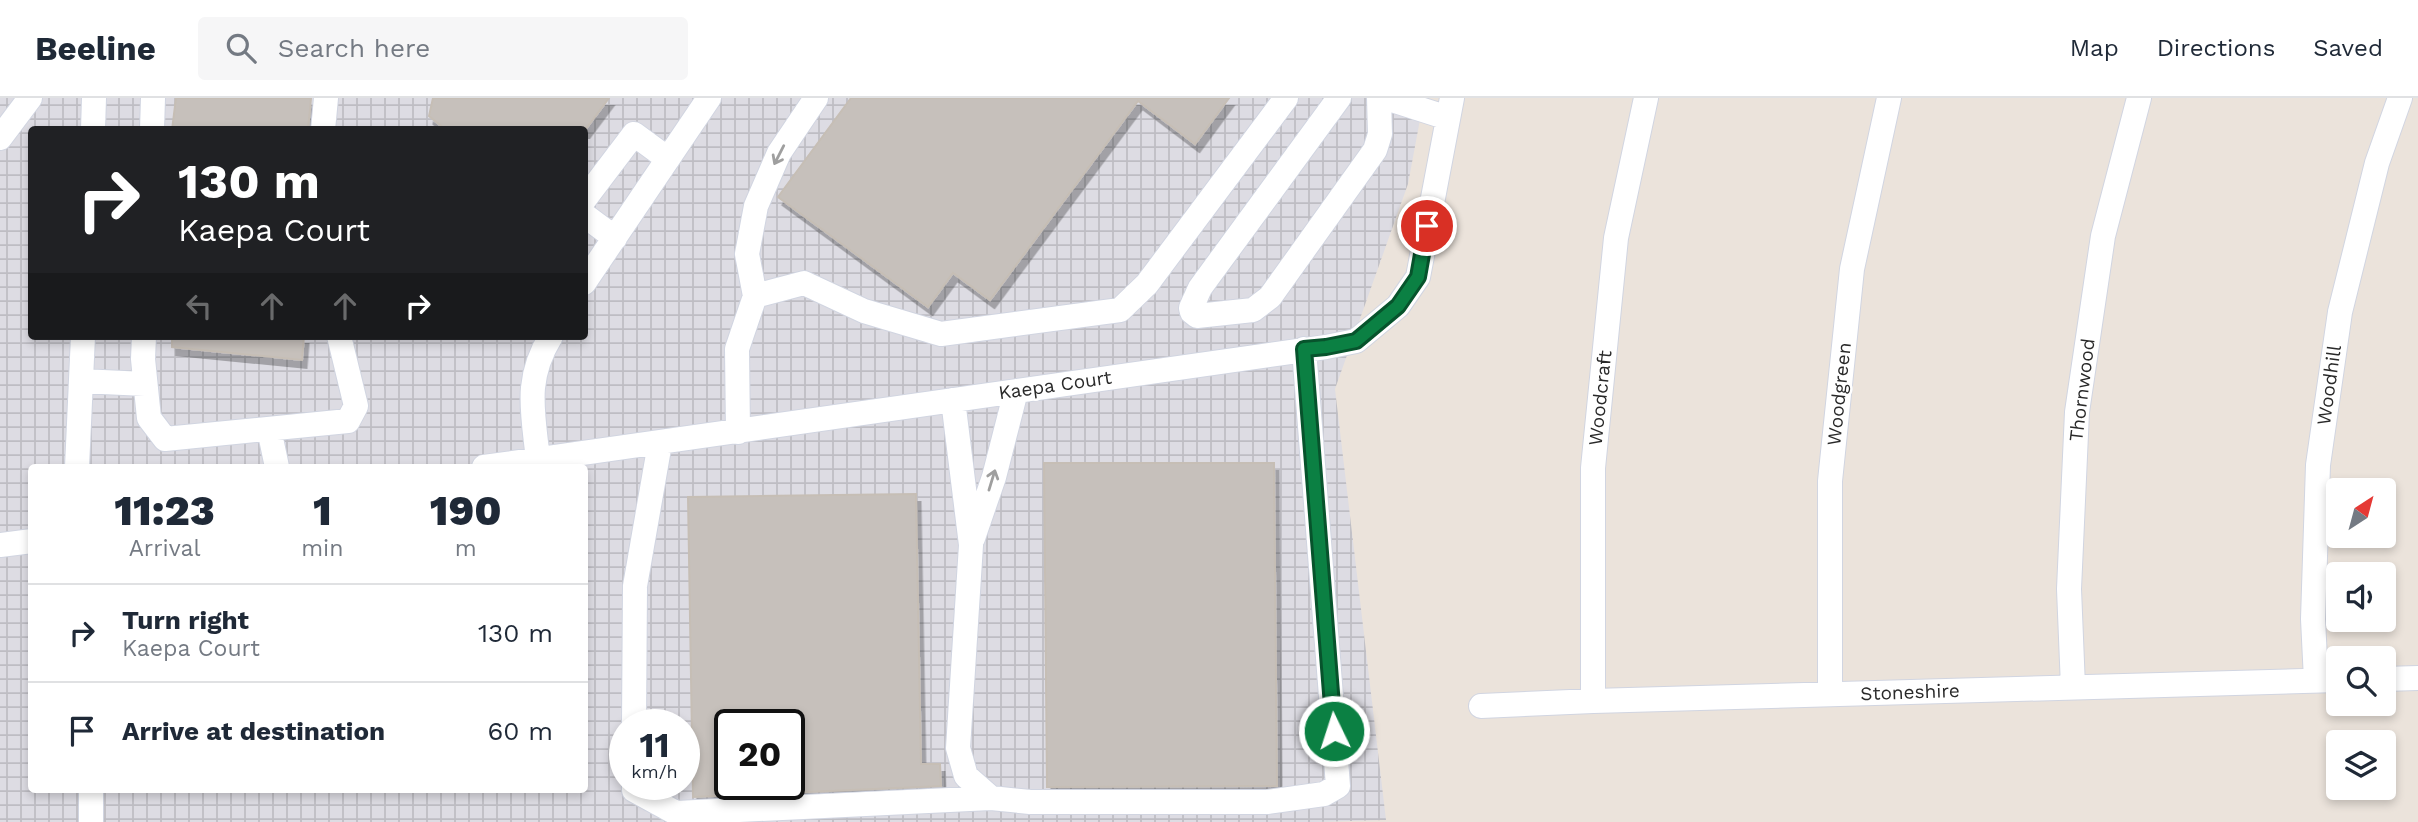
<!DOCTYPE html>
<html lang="en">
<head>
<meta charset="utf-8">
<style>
	:root { --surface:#fff; --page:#f6f6f7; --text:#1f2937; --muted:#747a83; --line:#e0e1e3 }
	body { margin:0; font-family:"Work Sans",sans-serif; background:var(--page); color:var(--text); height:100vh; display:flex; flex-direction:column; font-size:26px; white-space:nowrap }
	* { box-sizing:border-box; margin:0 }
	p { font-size:23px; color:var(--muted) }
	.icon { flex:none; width:38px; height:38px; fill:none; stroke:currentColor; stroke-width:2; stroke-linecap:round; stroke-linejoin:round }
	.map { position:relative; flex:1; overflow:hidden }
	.panel { position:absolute; left:28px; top:366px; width:560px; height:329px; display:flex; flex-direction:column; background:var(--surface); border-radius:7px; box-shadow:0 4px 10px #0003 }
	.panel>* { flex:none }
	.hud { position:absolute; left:28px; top:28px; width:560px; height:214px; border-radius:7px; box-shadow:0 4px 10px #0003; background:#202124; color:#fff; overflow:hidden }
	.needle { width:46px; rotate:36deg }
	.fabs { position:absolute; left:2326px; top:380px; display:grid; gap:14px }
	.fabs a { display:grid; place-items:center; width:70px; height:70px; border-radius:7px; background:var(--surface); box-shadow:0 4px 10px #0003; font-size:35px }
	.speed { position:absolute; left:609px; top:611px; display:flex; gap:14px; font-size:35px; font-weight:700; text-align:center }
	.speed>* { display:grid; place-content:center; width:91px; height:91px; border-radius:50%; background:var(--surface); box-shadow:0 4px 10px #0003; line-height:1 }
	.speed small { font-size:18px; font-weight:400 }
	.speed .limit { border:4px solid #111; border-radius:10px; background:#fff; color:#111 }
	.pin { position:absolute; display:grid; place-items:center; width:60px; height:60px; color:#fff; margin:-30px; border:4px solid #fff; border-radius:50%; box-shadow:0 2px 7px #0007 }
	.me { position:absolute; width:77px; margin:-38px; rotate:356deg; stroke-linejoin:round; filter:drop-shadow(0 0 5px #0008) }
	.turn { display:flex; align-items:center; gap:24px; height:147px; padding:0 35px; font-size:32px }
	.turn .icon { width:91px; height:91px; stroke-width:2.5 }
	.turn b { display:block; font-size:49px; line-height:60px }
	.lanes { display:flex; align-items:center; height:66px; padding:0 35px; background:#0003; justify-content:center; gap:35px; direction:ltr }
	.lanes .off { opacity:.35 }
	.eta { display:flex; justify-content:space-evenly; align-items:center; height:119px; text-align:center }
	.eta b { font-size:42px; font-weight:800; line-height:49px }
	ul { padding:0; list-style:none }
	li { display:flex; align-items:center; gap:21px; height:98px; padding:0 35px; border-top:2px solid var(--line) }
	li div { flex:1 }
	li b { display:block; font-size:26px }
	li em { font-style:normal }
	header { display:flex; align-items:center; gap:42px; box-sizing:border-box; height:98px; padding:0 35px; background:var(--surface); border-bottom:2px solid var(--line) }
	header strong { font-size:33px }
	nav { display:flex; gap:38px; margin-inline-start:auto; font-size:24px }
	.search { width:490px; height:63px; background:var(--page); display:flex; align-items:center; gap:18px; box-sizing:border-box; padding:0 24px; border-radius:7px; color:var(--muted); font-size:26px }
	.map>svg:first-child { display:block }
	.industrial { fill:url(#industrial-grid); fill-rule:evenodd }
	.building { fill:#c6c0bb; stroke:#c6beb5; stroke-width:2; fill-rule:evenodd; filter:url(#shadow) }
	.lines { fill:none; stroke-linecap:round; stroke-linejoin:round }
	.minor-casing { stroke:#d1d5e1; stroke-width:26 }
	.minor { stroke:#fff; stroke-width:24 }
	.oneway { stroke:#9f9f9f }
	.route-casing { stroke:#07532c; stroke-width:18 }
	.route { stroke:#0b8043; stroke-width:12 }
	.labels { text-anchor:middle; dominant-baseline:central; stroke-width:5; stroke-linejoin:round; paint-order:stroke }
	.street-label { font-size:19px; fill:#292929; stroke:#fff }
</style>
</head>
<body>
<header>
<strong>Beeline</strong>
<div class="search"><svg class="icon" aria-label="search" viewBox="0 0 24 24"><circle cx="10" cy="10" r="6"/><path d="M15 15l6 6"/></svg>Search here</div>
<nav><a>Map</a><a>Directions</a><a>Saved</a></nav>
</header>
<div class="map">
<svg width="2418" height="724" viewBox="0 0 2418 724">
	<defs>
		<pattern id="industrial-grid" width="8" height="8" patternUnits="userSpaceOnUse" patternTransform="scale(1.75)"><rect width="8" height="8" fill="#dddce3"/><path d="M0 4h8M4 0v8" fill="none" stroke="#bebdc3"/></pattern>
		<filter id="shadow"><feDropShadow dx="4.5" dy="8" stdDeviation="0" flood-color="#0004"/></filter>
	</defs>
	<rect width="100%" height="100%" fill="#ebe3db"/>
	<!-- industrial -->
	<path class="industrial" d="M0 0H1424L1408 86 1335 291 1386 722 1316 724H0ZM32 32H584V238H32ZM32 369H584V691H32ZM625 626H684V686H625ZM730 626H789V686H730Z"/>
	<!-- building -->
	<path class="building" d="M176 0H311L308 32H172Z
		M433 0H609L585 32H446L429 18Z
		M851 0H1229L1195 46 1138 3 990 202 953 175 928 209 778 99Z
		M172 238H304L302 262 172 249Z
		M1044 365H1274L1277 688 1047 689Z
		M916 396 921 666H940L941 688 693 699 688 399ZM730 626H789V686H730Z"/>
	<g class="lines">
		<defs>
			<path id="minor" d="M1339 0 1200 190 1191 210 1192 214 1197 218 1253 212 1270 199 1375 52 1380 36 1379 0
				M1386 0 1448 20
				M93 32 94 0
				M152 32 153 0
				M323 32 326 0
				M0 40 30 0
				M584 102 634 36 668 61
				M584 117 615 140
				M584 185 709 0
				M755 198 747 156 756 108 779 55 816 0
				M144 238 143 261 149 320 165 341 348 323 356 308 339 238
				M81 283 145 286
				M953 302 971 447 958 650 966 678 991 700 1030 704H1267L1324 696 1338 688 1304 251
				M269 331 277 369
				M738 334 737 251 755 198 804 185 864 213 941 236 1120 212 1147 186 1286 0
				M538 362C533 313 524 282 551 238
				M77 369 83 238
				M484 369 1326 249 1356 243 1398 208 1418 179 1452 0
				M973 440 994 379 1016 293
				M0 447 32 443
				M2384 581 2418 580
				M2316 582 2313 521 2318 367 2340 214 2377 65 2400 0
				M2073 589 2069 491 2077 314 2103 138 2139 0
				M1830 596V383L1852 171 1889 0
				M1593 603V370L1616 140 1646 0
				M1481 608 1593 603 2338 582
				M634 626 635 488 660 345
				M634 686V692L676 715 991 700
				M91 724V691"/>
		</defs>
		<!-- minor casing -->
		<use href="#minor" class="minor-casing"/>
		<!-- minor -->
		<use href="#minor" class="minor"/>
	</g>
	<!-- one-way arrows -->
	<defs><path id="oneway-shaft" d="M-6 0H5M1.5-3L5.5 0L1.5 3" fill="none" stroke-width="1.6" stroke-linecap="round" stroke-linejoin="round" transform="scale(1.75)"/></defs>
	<g class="oneway">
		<use href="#oneway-shaft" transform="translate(779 57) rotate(117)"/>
		<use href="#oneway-shaft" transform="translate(992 382) rotate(-73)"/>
	</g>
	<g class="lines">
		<defs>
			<path id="route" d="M1334 633 1304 251 1326 249 1356 243 1398 208 1418 179 1427 128"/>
		</defs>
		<!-- route casing -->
		<use href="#route" class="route-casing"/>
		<!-- route -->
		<use href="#route" class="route"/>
	</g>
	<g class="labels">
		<!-- street labels -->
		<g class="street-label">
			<text transform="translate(1055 287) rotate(-8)">Kaepa Court</text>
			<text transform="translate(2329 287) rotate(-82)">Woodhill</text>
			<text transform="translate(2082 292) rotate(-83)">Thornwood</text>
			<text transform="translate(1839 296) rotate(-84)">Woodgreen</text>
			<text transform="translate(1600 300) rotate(-84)">Woodcraft</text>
			<text transform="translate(1910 594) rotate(-2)">Stoneshire</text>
		</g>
	</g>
</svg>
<div class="fabs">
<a><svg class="needle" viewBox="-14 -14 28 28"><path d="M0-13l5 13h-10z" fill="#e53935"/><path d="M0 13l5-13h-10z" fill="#747a83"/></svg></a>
<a><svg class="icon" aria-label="sound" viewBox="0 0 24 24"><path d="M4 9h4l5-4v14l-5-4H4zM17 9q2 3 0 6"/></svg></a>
<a><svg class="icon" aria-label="search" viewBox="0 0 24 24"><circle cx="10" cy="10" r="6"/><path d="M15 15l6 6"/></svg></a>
<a><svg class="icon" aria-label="layers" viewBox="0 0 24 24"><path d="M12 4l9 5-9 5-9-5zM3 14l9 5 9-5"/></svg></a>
</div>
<div class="speed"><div>11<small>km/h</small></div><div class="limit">20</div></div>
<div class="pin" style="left:1427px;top:128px;background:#d93025"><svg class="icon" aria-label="arrive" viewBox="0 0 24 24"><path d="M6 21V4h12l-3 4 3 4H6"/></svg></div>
<svg class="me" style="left:1334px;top:633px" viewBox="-20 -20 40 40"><circle r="17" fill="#0b8043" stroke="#fff" stroke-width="3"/><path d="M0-11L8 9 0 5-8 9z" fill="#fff"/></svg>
<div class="hud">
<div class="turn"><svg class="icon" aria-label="right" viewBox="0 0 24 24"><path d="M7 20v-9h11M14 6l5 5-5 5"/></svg><div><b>130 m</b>Kaepa Court</div></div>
<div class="lanes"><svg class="icon off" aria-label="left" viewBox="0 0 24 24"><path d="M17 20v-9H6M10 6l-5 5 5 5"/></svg><svg class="icon off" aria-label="ahead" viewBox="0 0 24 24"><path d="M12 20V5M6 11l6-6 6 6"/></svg><svg class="icon off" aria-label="ahead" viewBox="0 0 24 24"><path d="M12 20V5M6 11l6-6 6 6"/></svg><svg class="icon" aria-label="right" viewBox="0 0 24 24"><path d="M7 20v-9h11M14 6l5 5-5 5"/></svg></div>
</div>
<section class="panel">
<div class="eta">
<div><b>11:23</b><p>Arrival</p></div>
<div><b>1</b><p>min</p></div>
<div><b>190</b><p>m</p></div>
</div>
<ul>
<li><svg class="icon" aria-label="right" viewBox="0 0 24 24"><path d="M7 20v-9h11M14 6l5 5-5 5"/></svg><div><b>Turn right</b><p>Kaepa Court</p></div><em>130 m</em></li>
<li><svg class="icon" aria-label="arrive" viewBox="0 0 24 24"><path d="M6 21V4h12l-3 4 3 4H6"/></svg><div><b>Arrive at destination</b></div><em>60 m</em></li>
</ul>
</section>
</div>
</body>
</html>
